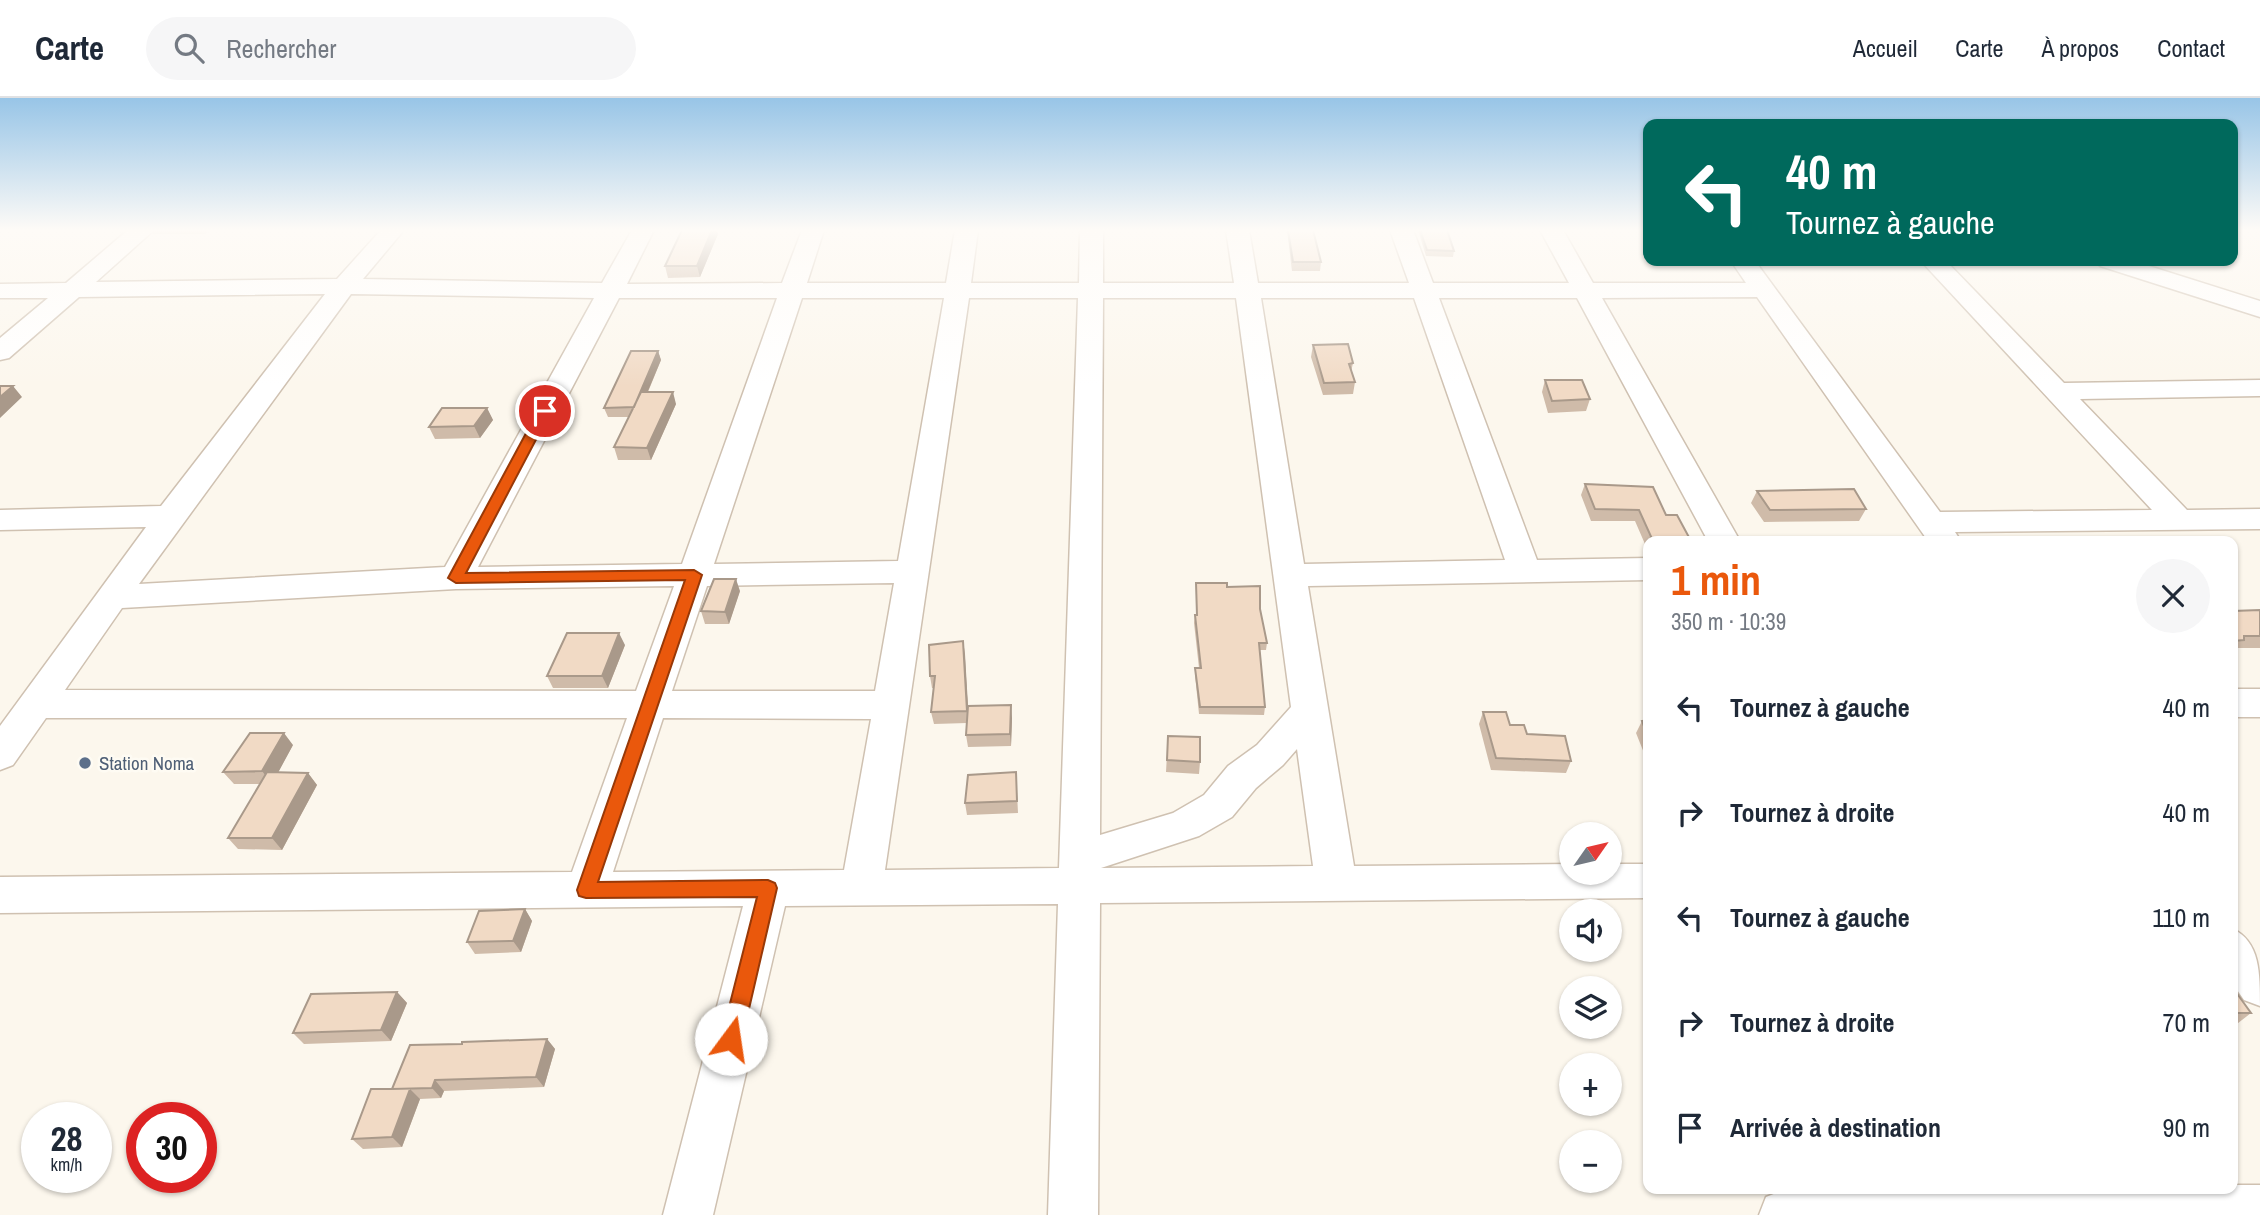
<!DOCTYPE html>
<html lang="fr">
<head>
<meta charset="utf-8">
<style>
	:root { --surface:#fff; --page:#f6f6f7; --text:#1f2937; --muted:#747a83; --line:#e0e1e3; --accent:#ea580c }
	body { margin:0; font-family:"Archivo Narrow",sans-serif; background:var(--page); color:var(--text); height:100vh; display:flex; flex-direction:column; font-size:26px; white-space:nowrap }
	* { box-sizing:border-box; margin:0 }
	p { font-size:23px; color:var(--muted) }
	.icon { flex:none; width:38px; height:38px; fill:none; stroke:currentColor; stroke-width:2; stroke-linecap:round; stroke-linejoin:round }
	.map { position:relative; flex:1; overflow:hidden }
	.sheet { position:absolute; left:1643px; top:438px; width:595px; height:658px; display:flex; flex-direction:column; background:var(--surface); border-radius:14px; box-shadow:0 2px 5px #0004 }
	.sheet>* { flex:none }
	.top-card { position:absolute; left:1643px; top:21px; width:595px; height:147px; border-radius:14px; box-shadow:0 2px 5px #0004; background:#00695c; color:#fff; overflow:hidden }
	.needle { width:46px; rotate:56deg }
	.tools { position:absolute; left:1559px; top:724px; display:grid; gap:14px }
	.tools a { display:grid; place-items:center; width:63px; height:63px; border-radius:50%; background:var(--surface); box-shadow:0 2px 5px #0004; font-size:35px }
	.speed { position:absolute; left:21px; top:1004px; display:flex; gap:14px; font-size:35px; font-weight:700; text-align:center }
	.speed>* { display:grid; place-content:center; width:91px; height:91px; border-radius:50%; background:var(--surface); box-shadow:0 2px 5px #0004; line-height:1 }
	.speed small { font-size:18px; font-weight:400 }
	.speed .limit { border:10px solid #d22; background:#fff; color:#111 }
	.pin { position:absolute; display:grid; place-items:center; width:60px; height:60px; color:#fff; margin:-30px; border:4px solid #fff; border-radius:50%; box-shadow:0 2px 7px #0007 }
	.me { position:absolute; width:77px; margin:-38px; rotate:14deg; stroke-linejoin:round; filter:drop-shadow(0 0 5px #0008) }
	.turn { display:flex; align-items:center; gap:24px; height:147px; padding:0 28px; font-size:32px }
	.turn .icon { width:91px; height:91px; stroke-width:2.5 }
	.turn b { display:block; font-size:49px; line-height:60px }
	.round { display:grid; place-items:center; flex:none; width:74px; height:74px; border-radius:37px; background:var(--page) }
	.summary { display:flex; align-items:center; justify-content:space-between; height:119px; padding:0 28px }
	h1 { font-size:42px; font-weight:700; line-height:52px; color:var(--accent) }
	ul { padding:0; list-style:none }
	li { display:flex; align-items:center; gap:21px; height:105px; padding:0 28px }
	li div { flex:1 }
	li b { display:block; font-size:26px }
	li em { font-style:normal }
	header { display:flex; align-items:center; gap:42px; box-sizing:border-box; height:98px; padding:0 35px; background:var(--surface); border-bottom:2px solid var(--line) }
	header strong { font-size:33px }
	nav { display:flex; gap:38px; margin-inline-start:auto; font-size:24px }
	.search { width:490px; height:63px; background:var(--page); display:flex; align-items:center; gap:18px; box-sizing:border-box; padding:0 24px; border-radius:38px; color:var(--muted); font-size:26px }
	.map>svg:first-child { display:block }
	.lines { fill:none; stroke-linecap:round; stroke-linejoin:round }
	.minor-casing { stroke:#cfc1b1; stroke-width:3 }
	.minor { fill:#fff; fill-rule:evenodd }
	.wall { fill:#cfbba9 }
	.shaded-wall { fill:#a9998a }
	.building { fill:#f1dac5; stroke:#a9998a; stroke-width:2 }
	.route { fill:#ea580c; stroke:#983908; stroke-width:2 }
	.service-dot { fill:#5c6f8a; stroke:#fefbf3; stroke-width:2.5 }
	.labels { text-anchor:middle; dominant-baseline:central; stroke-width:5; stroke-linejoin:round; paint-order:stroke }
	.service-label { font-size:19px; fill:#4e5e75; stroke:#fefbf3; text-anchor:start }
</style>
</head>
<body>
<header>
<strong>Carte</strong>
<div class="search"><svg class="icon" aria-label="search" viewBox="0 0 24 24"><circle cx="10" cy="10" r="6"/><path d="M15 15l6 6"/></svg>Rechercher</div>
<nav><a>Accueil</a><a>Carte</a><a>À propos</a><a>Contact</a></nav>
</header>
<div class="map">
<svg width="2260" height="1117" viewBox="0 0 2260 1117">
	<rect width="100%" height="100%" fill="#fcf7ed"/>
	<g class="lines">
		<defs>
			<path id="minor" d="M128 132H154L96 184 337 181 381 132H404L363 181 602 185 632 132H654L627 186 782 185 802 132H824L807 185H946L955 132H978L971 185H1079L1080 132H1103V185H1234L1226 132H1249L1258 185H1409L1390 132H1413L1433 185H1569L1540 132H1563L1593 185H1746L1731 163H1755L1940 414 2152 412 1921 163H1946L2064 285 2260 282V298L2080 301 2187 412 2260 411V431L1955 434 1961 443H1928L1757 199 1602 200 1740 443H1708L1577 200H1439L1537 462 1648 460V482L1308 488 1354 768 1572 766V775H1610V766H1648V800L1100 805 1098 1117H1048L1058 806 785 808 713 1117H663L743 808 0 815V779L572 774 627 620H46L13 667 0 672V628L146 429 0 432V412L161 408 325 196 79 199 9 260 0 262V240L48 200H0V186L66 185ZM351 196 594 200 445 469 139 486ZM619 200H777L682 466 478 469ZM802 200H944L898 463 714 466ZM969 200H1078L1059 770 885 772ZM1103 200H1236L1291 609 1257 647 1228 668 1204 697 1173 715 1100 737ZM1261 200H1414L1505 462 1304 466ZM894 485 875 593H672L707 488ZM674 488 636 593 65 592 122 510 456 491ZM663 620 871 621 844 772 613 774ZM1297 651 1313 768 1101 770 1199 738 1232 719 1256 690 1283 667Z
				M2097 163H2133L2260 203V219L2100 168Z
				M2233 591H2260V619H2233Z
				M2233 831C2260 844 2260 875 2260 908L2244 902 2233 886Z
				M2233 1087H2260V1117H1759L1766 1099 1784 1092 2233 1090Z"/>
		</defs>
		<!-- minor casing -->
		<use href="#minor" class="minor-casing"/>
		<!-- minor -->
		<use href="#minor" class="minor"/>
	</g>
	<!-- wall -->
	<path class="wall" d="M151 132H209L205 136H153Z
		M1287 132H1313L1321 164 1320 173H1292Z
		M1418 132H1447L1454 153 1453 159 1426 158Z
		M718 136 700 179 668 180 665 168Z
		M1313 247 1353 265 1351 274 1355 284 1353 296 1323 297 1311 259Z
		M658 253 661 262 648 294 676 306 651 362H618L614 349 629 319H608L604 310Z
		M1545 282 1590 301 1586 313 1548 315 1542 294Z
		M487 310 493 322 480 340 435 341 429 329Z
		M1585 386 1666 417 1691 443H1648V453L1635 423H1591L1581 397Z
		M1757 393 1866 411 1859 423 1764 424 1751 405Z
		M1196 485 1227 489 1260 511 1267 545 1266 552H1259L1265 609 1264 617 1199 616 1195 577V570H1199L1194 525 1195 517H1196Z
		M740 493 729 526H705L701 513Z
		M2260 512V550H2236L2233 554V513Z
		M963 543 968 610 1012 620 1011 648 968 649 966 637 967 625 934 626 931 614 934 590H932L930 578Z
		M625 547 608 590H553L547 578Z
		M1483 614 1510 627 1571 663 1566 675 1491 672 1479 626Z
		M1648 622V665L1636 635 1642 623Z
		M1168 638 1200 664 1199 676 1166 674Z
		M293 647 278 674 308 675 317 687 282 752 238 751 228 740 260 686H234L223 674Z
		M1016 674 1018 715 967 717 965 705Z
		M525 811 532 823 521 854 475 856 467 844Z
		M2233 890 2251 915 2233 929Z
		M397 894 407 905 391 943 304 946 293 935Z
		M547 941 555 951 544 989 444 993 441 1000 420 1001 402 1049 363 1051 352 1041 393 991 462 946Z"/>
	<!-- shaded-wall -->
	<path class="shaded-wall" d="M712 132H717L718 136 700 179 697 168Z
		M658 253 661 262 637 319 634 309Z
		M13 288 22 299 0 320V299Z
		M673 294 676 306 651 362 647 350Z
		M487 310 493 322 480 340 474 328Z
		M736 481 740 493 729 526 725 514Z
		M619 535 625 547 608 590 602 578Z
		M963 543 965 556 969 625 967 613Z
		M1011 607 1012 620 1011 648 1010 636Z
		M284 635 293 647 272 686 262 673Z
		M308 675 317 687 282 752 272 740Z
		M525 811 532 823 521 854 513 843Z
		M397 894 407 905 391 943 381 932Z
		M547 941 555 951 544 989 536 979Z
		M435 982 444 993 441 1000 432 990Z
		M410 991 420 1001 402 1049 392 1039Z"/>
	<!-- building -->
	<path class="building" d="M682 132H712L697 168H665Z
		M1288 132H1313L1321 164H1293Z
		M1420 132H1447L1454 153 1427 152Z
		M1348 246 1353 265 1349 266 1355 284 1324 285 1313 247Z
		M631 253H658L634 309 604 310Z
		M1545 282H1582L1590 301 1552 303Z
		M0 288H13L0 299Z
		M641 294H673L647 350 614 349Z
		M442 310H487L474 328 429 329Z
		M1585 386 1653 389 1666 417H1677L1691 443H1653L1639 412 1595 411Z
		M1854 391 1866 411 1770 412 1757 393Z
		M714 481H736L725 514 701 513Z
		M1196 485H1227V489L1260 488V511L1267 545H1259L1265 609H1200L1195 570H1201L1195 517H1197Z
		M2260 512V538H2244V542L2233 543V513Z
		M567 535H619L602 578H547Z
		M963 543 967 613 931 614 935 578H930L929 547Z
		M1011 607 1010 636 966 637 968 608Z
		M1483 614H1506L1510 627H1524L1527 636 1565 638 1571 663 1496 660Z
		M1648 622V639L1642 623Z
		M250 635H284L262 673 223 674Z
		M1168 638 1200 639V664L1167 662Z
		M267 674 308 675 272 740H228Z
		M1016 674 1017 703 965 705 968 677Z
		M525 811 513 843 467 844 479 813Z
		M2233 890 2251 915H2233Z
		M397 894 381 932 293 935 311 896Z
		M547 941 536 979 435 982 432 990 392 991 410 947 462 946V944Z
		M371 991H410L392 1039 352 1041Z"/>
	<!-- sky -->
	<linearGradient id="sky" x2="0" y2="1"><stop stop-color="#98c5e7"/><stop offset="0.46" stop-color="#fefbf7"/><stop offset="1" stop-color="#fefbf7" stop-opacity="0"/></linearGradient>
	<rect width="2260" height="288" fill="url(#sky)"/>
	<!-- route -->
	<path class="route" d="M545 309 551 313 466 475 694 472 702 477 598 784 768 782 775 785 777 790 742 941 738 948 731 951 724 948 721 941 757 799 586 800 579 798 577 792 685 482 456 485 448 480 538 313Z"/>
	<!-- markers -->
	<circle class="service-dot" cx="85" cy="665" r="7"/>
	<g class="labels">
		<!-- service labels -->
		<g class="service-label">
			<text x="99" y="665">Station Noma</text>
		</g>
	</g>
</svg>
<div class="tools">
<a><svg class="needle" viewBox="-14 -14 28 28"><path d="M0-13l5 13h-10z" fill="#e53935"/><path d="M0 13l5-13h-10z" fill="#747a83"/></svg></a>
<a><svg class="icon" aria-label="sound" viewBox="0 0 24 24"><path d="M4 9h4l5-4v14l-5-4H4zM17 9q2 3 0 6"/></svg></a>
<a><svg class="icon" aria-label="layers" viewBox="0 0 24 24"><path d="M12 4l9 5-9 5-9-5zM3 14l9 5 9-5"/></svg></a>
<a>+</a>
<a>−</a>
</div>
<div class="speed"><div>28<small>km/h</small></div><div class="limit">30</div></div>
<div class="pin" style="left:545px;top:313px;background:#d93025"><svg class="icon" aria-label="arrive" viewBox="0 0 24 24"><path d="M6 21V4h12l-3 4 3 4H6"/></svg></div>
<svg class="me" style="left:731px;top:941px" viewBox="-20 -20 40 40"><circle r="19" fill="#fff"/><path d="M0-13L10 11 0 6-10 11z" fill="#ea580c"/></svg>
<div class="top-card">
<div class="turn"><svg class="icon" aria-label="left" viewBox="0 0 24 24"><path d="M17 20v-9H6M10 6l-5 5 5 5"/></svg><div><b>40 m</b>Tournez à gauche</div></div>
</div>
<section class="sheet">
<div class="summary"><div><h1>1 min</h1><p>350 m · 10:39</p></div><a class="round"><svg class="icon" aria-label="close" viewBox="0 0 24 24"><path d="M6 6l12 12M18 6L6 18"/></svg></a></div>
<ul>
<li><svg class="icon" aria-label="left" viewBox="0 0 24 24"><path d="M17 20v-9H6M10 6l-5 5 5 5"/></svg><div><b>Tournez à gauche</b></div><em>40 m</em></li>
<li><svg class="icon" aria-label="right" viewBox="0 0 24 24"><path d="M7 20v-9h11M14 6l5 5-5 5"/></svg><div><b>Tournez à droite</b></div><em>40 m</em></li>
<li><svg class="icon" aria-label="left" viewBox="0 0 24 24"><path d="M17 20v-9H6M10 6l-5 5 5 5"/></svg><div><b>Tournez à gauche</b></div><em>110 m</em></li>
<li><svg class="icon" aria-label="right" viewBox="0 0 24 24"><path d="M7 20v-9h11M14 6l5 5-5 5"/></svg><div><b>Tournez à droite</b></div><em>70 m</em></li>
<li><svg class="icon" aria-label="arrive" viewBox="0 0 24 24"><path d="M6 21V4h12l-3 4 3 4H6"/></svg><div><b>Arrivée à destination</b></div><em>90 m</em></li>
</ul>
</section>
</div>
</body>
</html>
